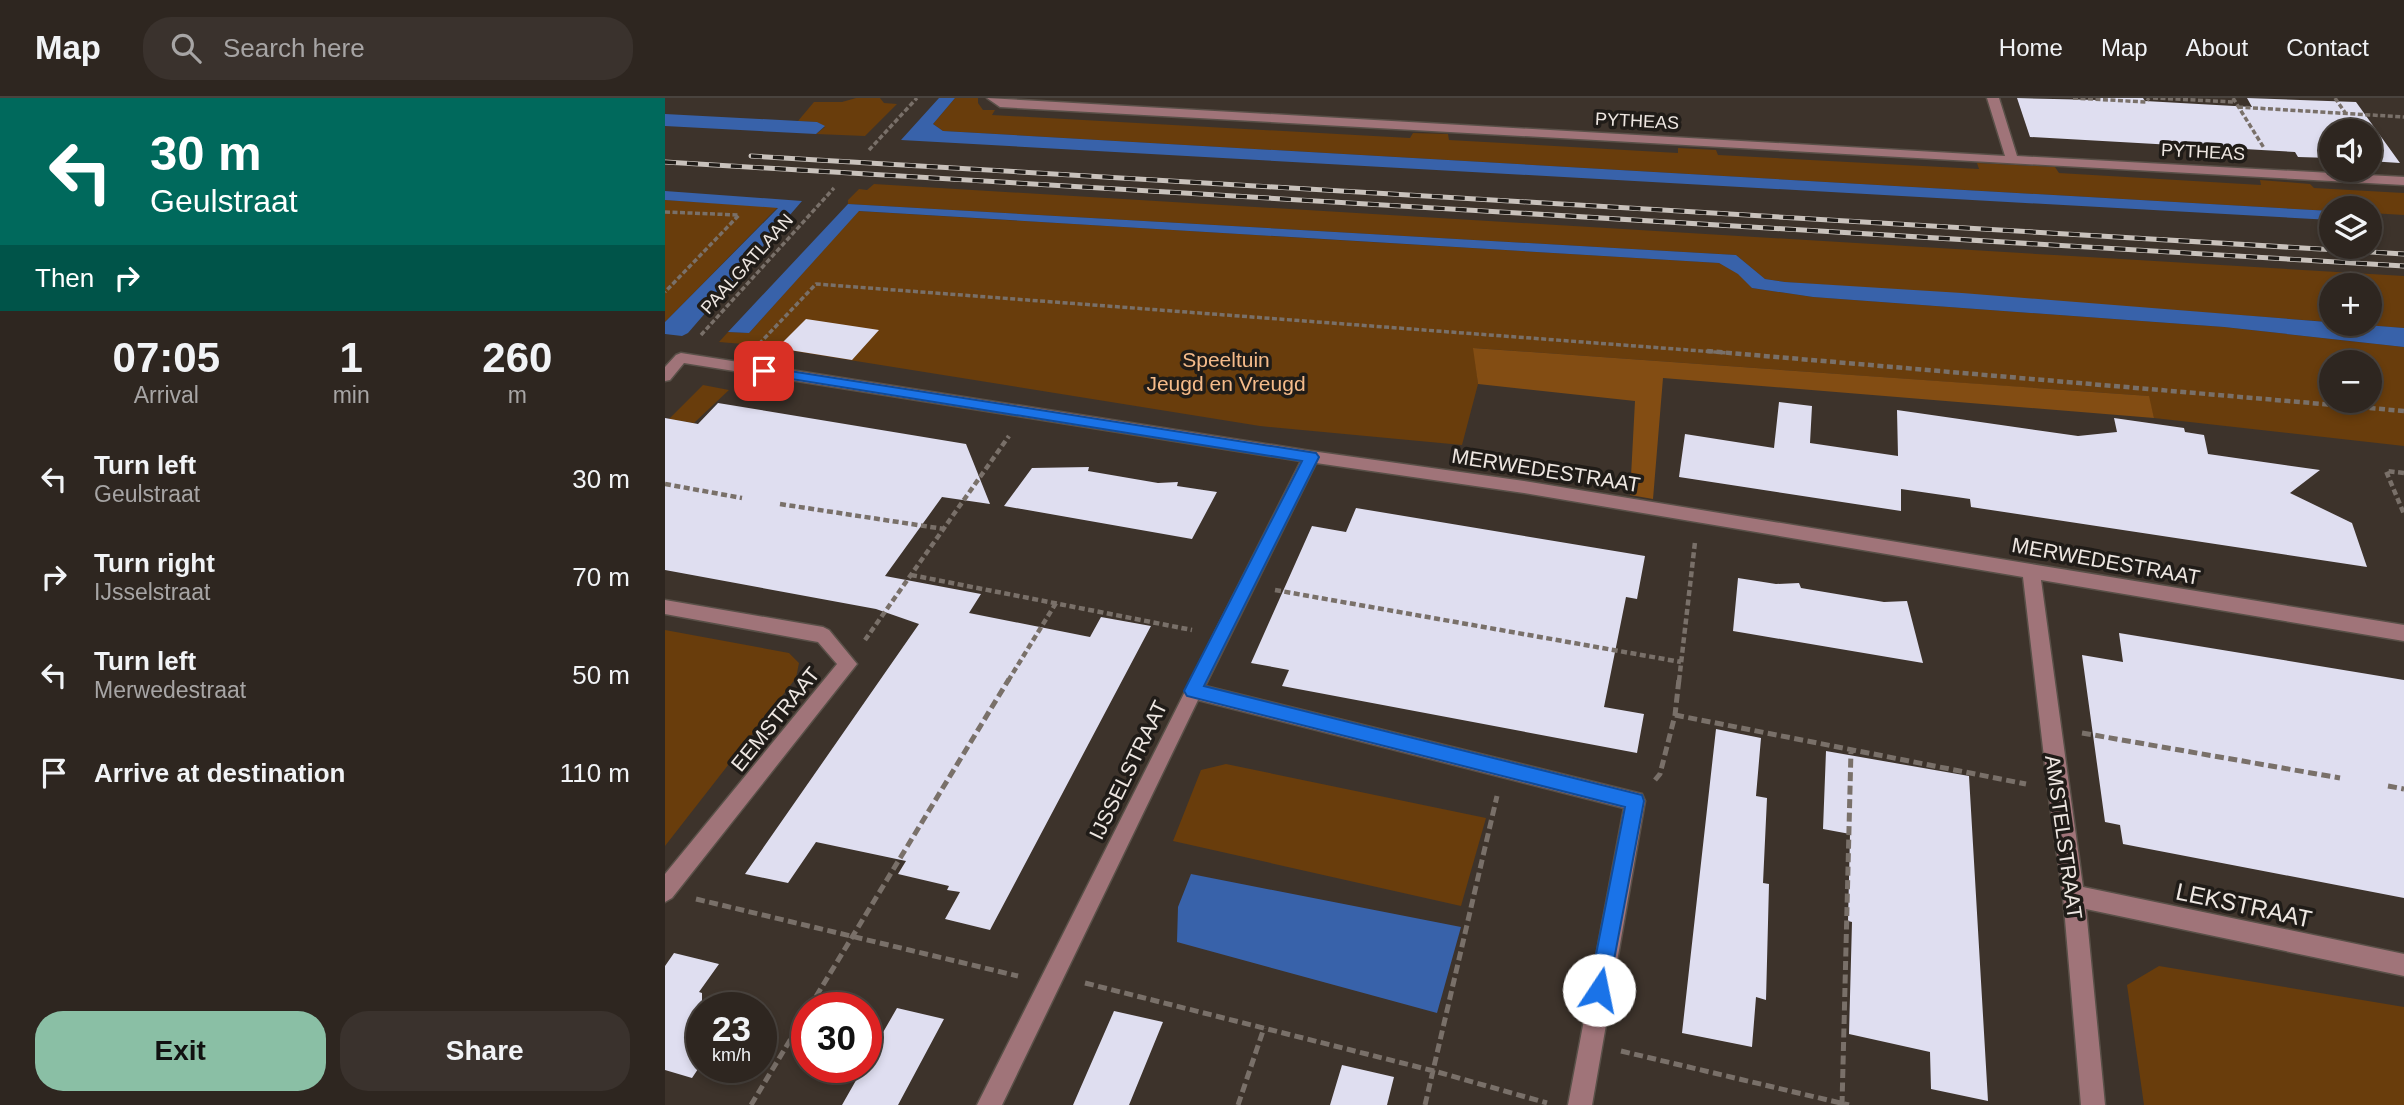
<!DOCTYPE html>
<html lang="en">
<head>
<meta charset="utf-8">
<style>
	:root { --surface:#2e2620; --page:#3a322d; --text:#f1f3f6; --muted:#a7a5a5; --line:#49433e; --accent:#8abfa5 }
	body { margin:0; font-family:Helvetica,sans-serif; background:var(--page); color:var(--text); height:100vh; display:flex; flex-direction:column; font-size:26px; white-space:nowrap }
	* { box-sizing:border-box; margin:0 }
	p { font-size:23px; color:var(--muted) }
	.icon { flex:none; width:38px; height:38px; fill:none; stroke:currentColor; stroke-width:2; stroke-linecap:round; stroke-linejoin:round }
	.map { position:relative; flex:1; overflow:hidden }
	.drawer { display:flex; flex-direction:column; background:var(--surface); width:665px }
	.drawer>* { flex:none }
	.top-card { background:#00695c; color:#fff; overflow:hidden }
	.controls { position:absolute; left:1654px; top:21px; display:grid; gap:14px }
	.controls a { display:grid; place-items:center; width:63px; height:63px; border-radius:50%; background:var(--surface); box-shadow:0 4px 10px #0003,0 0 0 2px var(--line); font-size:35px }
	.speed { position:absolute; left:21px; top:894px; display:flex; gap:14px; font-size:35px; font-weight:700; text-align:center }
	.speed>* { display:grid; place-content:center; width:91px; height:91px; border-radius:50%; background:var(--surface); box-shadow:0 4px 10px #0003,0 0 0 2px var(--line); line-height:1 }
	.speed small { font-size:18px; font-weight:400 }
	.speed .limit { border:10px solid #d22; background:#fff; color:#111 }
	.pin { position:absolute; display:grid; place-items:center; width:60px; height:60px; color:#fff; margin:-30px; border-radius:14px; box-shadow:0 4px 10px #0006 }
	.me { position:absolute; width:77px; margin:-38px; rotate:11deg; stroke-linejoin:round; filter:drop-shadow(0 0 5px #0008) }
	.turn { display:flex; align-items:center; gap:24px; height:147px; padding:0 35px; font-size:32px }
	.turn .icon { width:91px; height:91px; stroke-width:2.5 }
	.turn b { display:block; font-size:49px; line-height:60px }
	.then { display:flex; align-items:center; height:66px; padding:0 35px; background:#0003; gap:14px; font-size:26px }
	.eta { display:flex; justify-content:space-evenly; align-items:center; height:119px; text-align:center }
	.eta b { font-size:42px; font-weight:600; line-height:49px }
	.primary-button { display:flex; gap:14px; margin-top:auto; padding:14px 35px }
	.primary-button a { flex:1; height:80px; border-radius:28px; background:var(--accent); color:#111; font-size:28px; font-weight:600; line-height:80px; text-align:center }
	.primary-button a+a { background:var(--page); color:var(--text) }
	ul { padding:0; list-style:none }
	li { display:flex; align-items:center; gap:21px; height:98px; padding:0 35px }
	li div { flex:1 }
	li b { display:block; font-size:26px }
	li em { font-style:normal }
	header { display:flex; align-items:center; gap:42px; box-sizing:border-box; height:98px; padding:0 35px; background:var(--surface); border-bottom:2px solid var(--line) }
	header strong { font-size:33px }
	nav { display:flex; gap:38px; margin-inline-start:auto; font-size:24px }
	.search { width:490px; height:63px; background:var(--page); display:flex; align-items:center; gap:18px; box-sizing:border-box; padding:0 24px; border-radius:28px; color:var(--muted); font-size:26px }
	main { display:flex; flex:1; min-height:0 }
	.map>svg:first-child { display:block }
	.green { fill:#693d0c; fill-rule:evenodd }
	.forest { fill:#834d13 }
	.water { fill:#3862aa }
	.building { fill:#dfdef0 }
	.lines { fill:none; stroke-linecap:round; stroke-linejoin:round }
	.minor-casing { stroke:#595048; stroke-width:3 }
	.path-far2 { stroke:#797069; stroke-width:3.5; stroke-dasharray:5 2.5; stroke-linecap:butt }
	.path-far1 { stroke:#797069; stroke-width:4.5; stroke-dasharray:6 3.5; stroke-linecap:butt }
	.path { stroke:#797069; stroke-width:5; stroke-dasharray:9 4.5; stroke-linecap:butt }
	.minor { fill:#a07479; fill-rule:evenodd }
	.rail-casing { stroke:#c9c2bc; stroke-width:5 }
	.rail { stroke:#201c18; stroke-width:3.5; stroke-dasharray:11; stroke-linecap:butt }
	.route { fill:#1a73e8; stroke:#114b97; stroke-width:2 }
	.labels { text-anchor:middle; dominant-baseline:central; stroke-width:7; stroke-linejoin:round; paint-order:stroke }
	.far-street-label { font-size:18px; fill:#eee7e2; stroke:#201c18 }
	.park-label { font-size:21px; fill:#f5bb8a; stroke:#201c18 }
	.street-label { font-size:21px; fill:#eee7e2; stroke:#201c18 }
	.near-street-label { font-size:24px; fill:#eee7e2; stroke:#201c18 }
</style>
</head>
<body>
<header>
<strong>Map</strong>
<div class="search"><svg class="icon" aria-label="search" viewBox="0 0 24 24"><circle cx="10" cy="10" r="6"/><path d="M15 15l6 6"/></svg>Search here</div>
<nav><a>Home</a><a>Map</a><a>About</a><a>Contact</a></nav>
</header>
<main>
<section class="drawer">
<div class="top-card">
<div class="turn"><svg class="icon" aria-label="left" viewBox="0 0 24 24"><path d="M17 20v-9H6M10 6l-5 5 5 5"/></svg><div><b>30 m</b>Geulstraat</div></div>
<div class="then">Then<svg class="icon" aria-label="right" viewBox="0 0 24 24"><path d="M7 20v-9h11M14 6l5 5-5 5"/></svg></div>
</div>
<div class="eta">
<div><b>07:05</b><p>Arrival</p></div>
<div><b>1</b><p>min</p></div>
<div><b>260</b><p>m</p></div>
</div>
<ul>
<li><svg class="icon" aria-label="left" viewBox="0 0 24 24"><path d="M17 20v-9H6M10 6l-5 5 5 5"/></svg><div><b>Turn left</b><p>Geulstraat</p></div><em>30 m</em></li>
<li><svg class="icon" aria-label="right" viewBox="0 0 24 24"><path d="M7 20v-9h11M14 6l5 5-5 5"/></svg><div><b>Turn right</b><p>IJsselstraat</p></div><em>70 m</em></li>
<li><svg class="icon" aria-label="left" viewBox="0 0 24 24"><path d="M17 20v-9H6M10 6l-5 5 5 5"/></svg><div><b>Turn left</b><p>Merwedestraat</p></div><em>50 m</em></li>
<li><svg class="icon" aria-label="arrive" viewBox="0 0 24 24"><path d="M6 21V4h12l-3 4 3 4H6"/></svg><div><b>Arrive at destination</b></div><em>110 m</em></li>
</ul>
<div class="primary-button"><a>Exit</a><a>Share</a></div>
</section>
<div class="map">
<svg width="1739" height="1007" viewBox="0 0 1739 1007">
	<rect width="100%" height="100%" fill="#3d332b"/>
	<!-- green -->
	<path class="green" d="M191 0H215L219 5 232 6 200 38 151 36 160 29 152 24 133 23 149 4H177Z
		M290 0H313V5L318 12H330L327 17 745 40 748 35 783 36 784 42 1013 55V50L1051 52 1053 57 1314 71 1312 65 1390 69 1394 75 1596 87 1595 82 1645 86 1649 90 1739 95V117L1705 115 1704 110H1666V113L278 33 268 26Z
		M209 86 1739 178V230L1683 226H1704V187H1666V224L1120 184 1100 181 1071 157 183 106V102L194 91 202 92Z
		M0 102 113 109 0 224Z
		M193 113 1054 165 1074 176 1087 190 1148 199 1559 229 1739 249V348L1489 320 1483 298 809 250 813 286 797 347 595 328 91 247 54 244 63 234 84 235ZM1666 264H1704V303H1666Z
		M38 287 64 292 29 325 4 321Z
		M0 532 124 555 134 565 131 580 0 748Z
		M561 666 821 720 796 808 508 743 536 672Z
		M1494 868 1739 909V1007H1479L1462 887Z"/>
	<!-- forest -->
	<path class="forest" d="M808 250 1484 298 1489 320 998 280 988 401 965 397 970 303 813 286Z"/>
	<!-- water -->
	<path class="water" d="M274 0H290L268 26 278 33 1666 113V122L236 42Z
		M0 16 152 24 160 28 151 36 0 28Z
		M0 93 137 103 23 235 17 238 0 236V224L113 110 0 102Z
		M183 106 1071 157 1100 181 1120 184 1297 195 1739 230V249L1559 229 1148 199 1087 190 1073 176 1054 165 194 113 84 235 63 234Z
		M526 776 796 829 772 915 512 844 513 809Z"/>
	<!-- building -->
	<path class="building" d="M1352 0 1432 2 1431 0H1478L1480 3 1587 9 1582 0 1691 4 1735 65 1704 63V33H1666V60L1633 59 1630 54 1365 39Z
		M141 221 214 232 187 262 112 250Z
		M1114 304 1147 308 1145 345 1233 358 1232 312 1413 338 1452 334 1449 320 1519 330 1520 334 1539 337 1543 356 1655 372 1625 395 1687 425 1702 469 1306 409 1305 401 1236 391V413L1014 379 1020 336 1109 350Z
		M53 305 301 346 325 406 277 399 220 478 316 496 304 515 425 539 436 519 486 528 325 832 280 821 295 794 282 792 284 788 233 776 241 763 151 744 123 785 80 776 254 526 211 511 0 472V320L33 326Z
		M424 369 423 373 493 385 513 384 512 388 552 394 527 441 339 408 367 370Z
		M691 410 980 458 972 501 961 499 939 609 979 616 972 655 617 588 624 572 586 565 647 428 681 434Z
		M1073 480 1111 486 1134 485 1136 490 1219 504 1242 503 1258 565 1068 533Z
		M1454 535 1739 582V800L1458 746 1455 727 1440 724 1417 557 1458 564Z
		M1051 631 1096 640 1091 698 1102 700 1098 785 1104 786 1101 902 1091 899 1087 949 1017 935Z
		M1161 653 1304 678 1323 1003 1266 991 1265 954 1184 936 1187 824 1183 823 1185 736 1158 731Z
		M9 855 54 866 34 894 37 895V965L27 980 0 972V868Z
		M232 910 279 921 233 1007H177L198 970H201V964Z
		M449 913 498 924 464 1007H408Z
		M677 967 729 979 722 1007H665Z"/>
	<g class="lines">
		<defs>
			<path id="minor" d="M322 0 1340 58 1322 0H1334L1352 58 1739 79V87L335 9Z
				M16 255 646 353 859 383 1739 527V543L1376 482 1418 789 1739 856V878L1421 811 1440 1007H1416L1398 798 1383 693 1358 479 859 395 651 365 540 588 977 696 980 703 927 1007H903L959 710 533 602 337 1007H312L636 363 19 265 5 282 0 283V269L11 257Z
				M0 502 158 529 164 532 192 566 7 800 0 804V776L172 566 153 544 0 516Z"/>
		</defs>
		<!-- minor casing -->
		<use href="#minor" class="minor-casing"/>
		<!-- path-far2 -->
		<path class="path-far2" d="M1408 0 1481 4 1484 0
			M1488 0 1569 4
			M1568 0 1599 50
			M1670 0 1681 16
			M1573 9 1739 19
			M204 52 252 0
			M0 114 74 117 0 194
			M36 237 169 90
			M94 246 151 186 1063 255"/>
		<!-- path-far1 -->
		<path class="path-far1" d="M1042 253 1739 313
			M1739 375 1721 373 1739 416
			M0 386 77 400
			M115 406 279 431
			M246 477 527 532
			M610 492 1016 564
			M200 542 344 338
			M343 583 391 505
			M1014 583 1030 444"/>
		<!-- path -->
		<path class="path" d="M1010 617 1361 686
			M1417 635 1675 680
			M990 682 995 676 1010 617 1014 581
			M1723 688 1739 691
			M31 801 353 878
			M420 885 769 973 882 1005
			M144 910 344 581
			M956 953 1184 1007
			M86 1007 142 914
			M573 1007 599 930
			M760 1007 832 698
			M1177 1007 1186 652"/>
		<!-- minor -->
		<use href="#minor" class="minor"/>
		<defs>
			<path id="rail" d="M86 58 1739 156
				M0 64 1739 168"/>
		</defs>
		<!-- rail casing -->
		<use href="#rail" class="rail-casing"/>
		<!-- rail -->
		<use href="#rail" class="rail"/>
	</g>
	<!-- route -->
	<path class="route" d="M99 269 651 355 654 359 539 588 977 697 979 703 942 899 934 902 927 899 924 892 960 709 522 598 519 593 522 587 637 363 95 276V270Z"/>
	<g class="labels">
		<!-- far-street labels -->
		<g class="far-street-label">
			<text transform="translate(972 23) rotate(3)">PYTHEAS</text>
			<text transform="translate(1538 54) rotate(3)">PYTHEAS</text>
			<text transform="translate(82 166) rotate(-48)">PAALGATLAAN</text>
		</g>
		<!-- park labels -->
		<g class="park-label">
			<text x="561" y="261">Speeltuin<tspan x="561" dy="24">Jeugd en Vreugd</tspan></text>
		</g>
		<!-- street labels -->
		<g class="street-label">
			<text transform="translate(881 372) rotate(9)">MERWEDESTRAAT</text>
			<text transform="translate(1441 463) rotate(10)">MERWEDESTRAAT</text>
			<text transform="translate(110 621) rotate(-51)">EEMSTRAAT</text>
			<text transform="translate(463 672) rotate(-64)">IJSSELSTRAAT</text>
			<text transform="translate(1399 739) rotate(82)">AMSTELSTRAAT</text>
		</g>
		<!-- near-street labels -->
		<g class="near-street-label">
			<text transform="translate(1579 807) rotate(12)">LEKSTRAAT</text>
		</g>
	</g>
</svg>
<div class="controls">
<a><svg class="icon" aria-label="sound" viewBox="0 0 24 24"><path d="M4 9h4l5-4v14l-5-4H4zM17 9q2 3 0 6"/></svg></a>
<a><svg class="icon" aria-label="layers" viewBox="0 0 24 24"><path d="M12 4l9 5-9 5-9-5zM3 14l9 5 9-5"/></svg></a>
<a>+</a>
<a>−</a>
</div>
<div class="speed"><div>23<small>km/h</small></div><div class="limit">30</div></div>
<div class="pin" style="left:99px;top:273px;background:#d93025"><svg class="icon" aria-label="arrive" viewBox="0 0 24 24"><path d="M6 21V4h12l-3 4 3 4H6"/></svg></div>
<svg class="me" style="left:934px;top:892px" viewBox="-20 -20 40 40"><circle r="19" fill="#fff"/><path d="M0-13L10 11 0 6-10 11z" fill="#1a73e8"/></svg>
</div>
</main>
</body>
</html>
